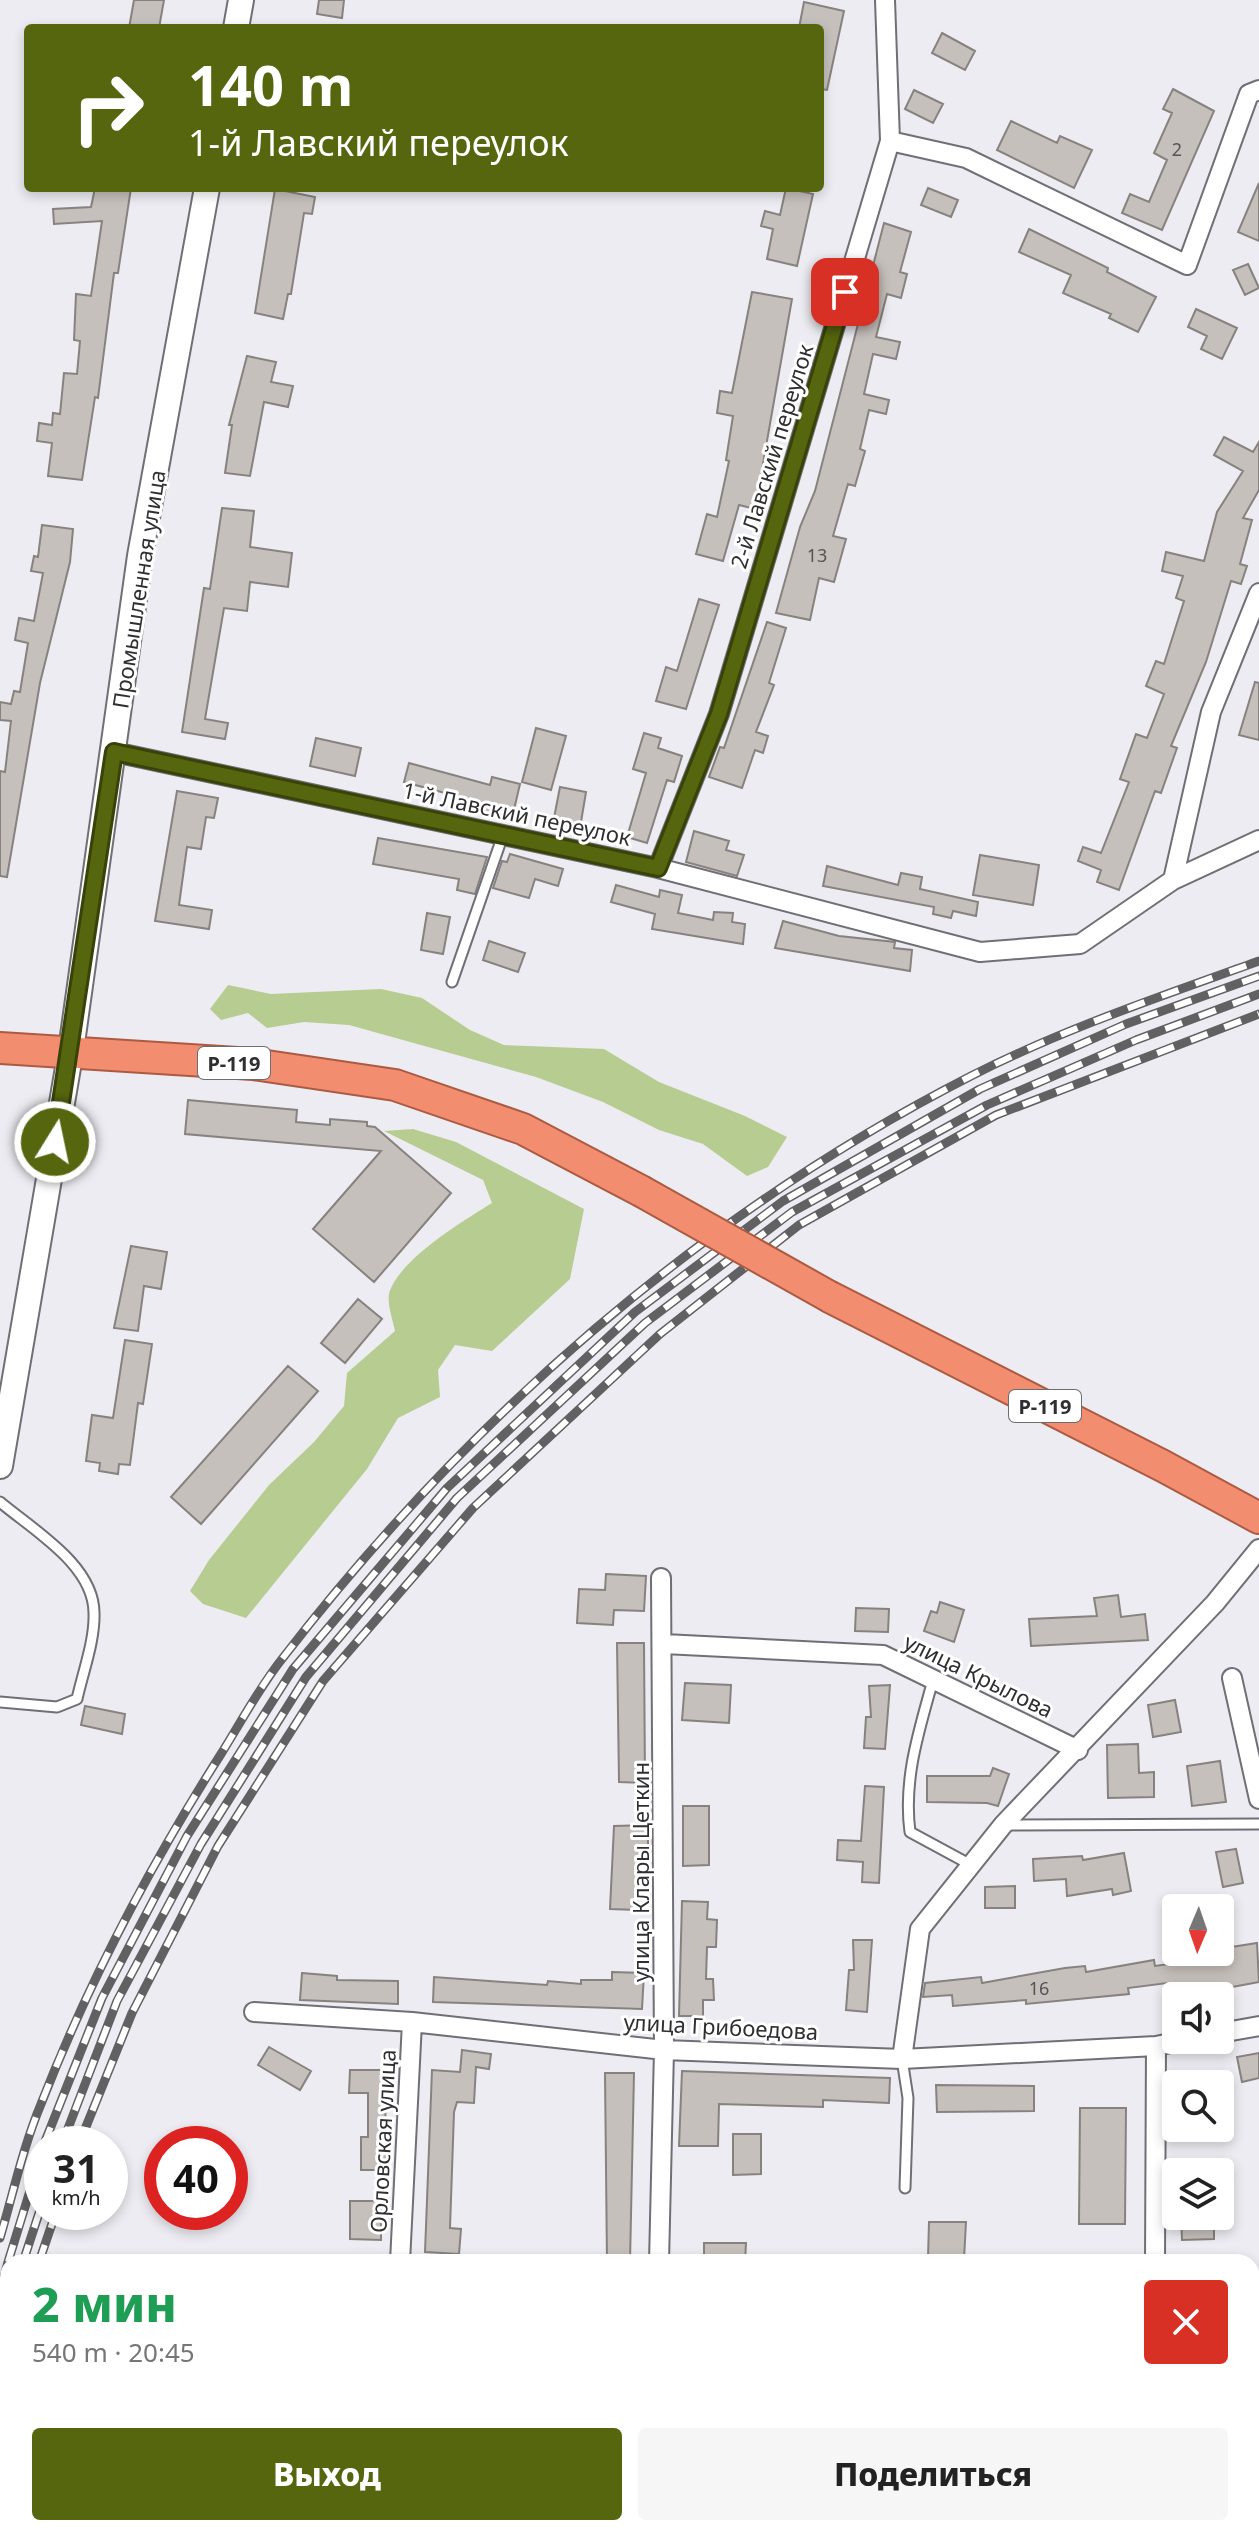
<!DOCTYPE html>
<html lang="ru">
<head>
<meta charset="utf-8">
<style>
	:root { --surface:#fff; --page:#f6f6f6; --text:#222; --muted:#767676; --accent:#56660e }
	body { margin:0; font-family:"Noto Sans",sans-serif; background:var(--page); color:var(--text); height:100vh; display:flex; flex-direction:column; font-size:30px; white-space:nowrap }
	* { box-sizing:border-box; margin:0 }
	p { font-size:26px; color:var(--muted) }
	.icon { flex:none; width:44px; height:44px; fill:none; stroke:currentColor; stroke-width:2; stroke-linecap:round; stroke-linejoin:round }
	.map { position:relative; flex:1; overflow:hidden }
	.details { position:absolute; left:0px; top:2254px; width:1260px; height:282px; display:flex; flex-direction:column; background:var(--surface); border-radius:24px 24px 0 0; box-shadow:0 4px 12px #0003 }
	.details>* { flex:none }
	.top-card { position:absolute; left:24px; top:24px; width:800px; height:168px; border-radius:8px; box-shadow:0 4px 12px #0003; background:#56660e; color:#fff; overflow:hidden }
	.needle { width:52px; rotate:182deg }
	.fabs { position:absolute; left:1162px; top:1894px; display:grid; gap:16px }
	.fabs a { display:grid; place-items:center; width:72px; height:72px; border-radius:8px; background:var(--surface); box-shadow:0 4px 12px #0003; font-size:40px }
	.speed { position:absolute; left:24px; top:2126px; display:flex; gap:16px; font-size:40px; font-weight:700; text-align:center }
	.speed>* { display:grid; place-content:center; width:104px; height:104px; border-radius:50%; background:var(--surface); box-shadow:0 4px 12px #0003; line-height:1 }
	.speed small { font-size:20px; font-weight:400 }
	.speed .limit { border:12px solid #d22; background:#fff; color:#111 }
	.pin { position:absolute; display:grid; place-items:center; width:68px; height:68px; color:#fff; margin:-34px; border-radius:16px; box-shadow:0 4px 12px #0006 }
	.me { position:absolute; width:88px; margin:-44px; rotate:10deg; stroke-linejoin:round; filter:drop-shadow(0 0 6px #0008) }
	.turn { display:flex; align-items:center; gap:28px; height:168px; padding:0 32px; font-size:36px }
	.turn .icon { width:104px; height:104px; stroke-width:2.5 }
	.turn b { display:block; font-size:56px; line-height:68px }
	.round { display:grid; place-items:center; flex:none; width:84px; height:84px; border-radius:8px; background:var(--page) }
	.summary { display:flex; align-items:center; justify-content:space-between; height:136px; padding:0 32px }
	h1 { font-size:48px; font-weight:800; line-height:60px; color:#1e9e55 }
	.button { display:flex; gap:16px; margin-top:auto; padding:16px 32px }
	.button a { flex:1; height:92px; border-radius:8px; background:var(--accent); color:#fff; font-size:32px; font-weight:800; line-height:92px; text-align:center }
	.button a+a { background:var(--page); color:var(--text) }
	.map>svg:first-child { display:block }
	.green { fill:#b7cc91 }
	.building { fill:#c6c0bc; stroke:#88827e; stroke-width:2 }
	.lines { fill:none; stroke-linecap:round; stroke-linejoin:round }
	.service-casing { stroke:#706f75; stroke-width:13 }
	.minor-casing { stroke:#706f75; stroke-width:22 }
	.tertiary-casing { stroke:#706f75; stroke-width:28 }
	.trunk-casing { stroke:#ac5a42; stroke-width:34 }
	.service { stroke:#fff; stroke-width:9 }
	.minor { stroke:#fff; stroke-width:18 }
	.tertiary { stroke:#fff; stroke-width:24 }
	.trunk { stroke:#f28e6f; stroke-width:30 }
	.rail-casing { stroke:#616164; stroke-width:9 }
	.rail { stroke:#fff; stroke-width:6; stroke-dasharray:18; stroke-linecap:butt }
	.trunk-bridge-casing { stroke:#ac5a42; stroke-width:34; stroke-linecap:butt }
	.trunk-bridge { stroke:#f28e6f; stroke-width:30 }
	.route-casing { stroke:#384209; stroke-width:20 }
	.route { stroke:#56660e; stroke-width:14 }
	.labels { text-anchor:middle; dominant-baseline:central; stroke-width:6; stroke-linejoin:round; paint-order:stroke }
	.number-label { font-size:18px; fill:#555354 }
	.shield { fill:#fff; stroke:#6d6d6f; stroke-width:2 }
	.shield-label { font-size:20px; font-weight:bold; fill:#2f2f31 }
	.street-label { font-size:22px; fill:#2f2f31; stroke:#fff }
</style>
</head>
<body>
<div class="map">
<svg width="1259" height="2535" viewBox="0 0 1259 2535">
	<rect width="100%" height="100%" fill="#ececf2"/>
	<!-- green -->
	<path class="green" d="M228 985 271 994 381 989 422 998 470 1030 504 1045 604 1049 659 1082 745 1116 787 1137 768 1167 747 1176 703 1144 659 1130 603 1102 536 1077 349 1025 304 1022 267 1028 248 1013 221 1020 210 1009Z
		M413 1129 456 1142 584 1209 570 1279 492 1351 455 1345 438 1370 440 1397 398 1418 367 1469 246 1618 203 1604 190 1591 209 1560 269 1485 314 1442 344 1406 347 1373 395 1331C393 1321 387 1304 389 1294 398 1260 463 1221 492 1203L483 1180 384 1131Z"/>
	<!-- building -->
	<path class="building" d="M134 0H164L159 28H129Z
		M319 0H344L342 18 317 14Z
		M804 2 844 11 827 90 820 89V28H799Z
		M942 33 975 51 965 70 932 53Z
		M1173 89 1214 111 1162 230 1122 213 1130 194 1149 202 1167 160 1154 153 1172 113 1163 109Z
		M914 90 943 104 933 123 905 109Z
		M1011 121 1057 143 1060 136 1092 150 1074 188 997 150Z
		M1259 183V241L1238 232Z
		M95 188H131L118 273H114L98 398 95 397 82 480 48 476 52 443 37 441 39 423 52 425 53 413 60 414 64 373 77 374 80 341 74 340 76 294 91 296 102 221 54 224 53 209 91 207Z
		M786 188 813 194 797 266 767 259 773 229 761 226 765 211 780 215Z
		M928 188 958 200 951 217 921 205Z
		M275 189 315 197 312 214 304 213 291 294H288L283 319 255 313Z
		M884 223 911 232 900 272 907 274 901 298 887 294 876 337 900 342 896 359 873 354 864 394 889 400 886 414 869 410 860 449 865 451 855 486 848 484 833 536 846 539 834 582 819 578 810 620 776 613 800 527 815 491Z
		M1029 229 1108 268 1107 272 1156 297 1138 332 1109 318 1111 314 1063 293 1071 275 1019 252Z
		M1248 264 1259 288 1245 295 1233 270Z
		M752 292 792 299 755 509 739 505 723 561 696 554 707 514 717 517 729 461 726 460 733 416 717 413 720 391 732 393Z
		M1196 309 1237 328 1222 359 1201 349 1207 336 1188 327Z
		M247 356 276 362 271 382 293 386 288 407 264 402 250 476 225 473 232 425H229Z
		M1224 437 1253 452 1259 442V490L1243 518 1252 520 1240 564 1247 566 1241 584 1231 581 1206 662 1171 746 1177 748 1161 793 1155 791 1119 890 1097 882 1101 870 1078 861 1083 847 1101 853 1129 782 1120 779 1136 734 1147 738 1164 694 1146 686 1156 661 1164 664 1184 601 1176 598 1183 576 1162 571 1166 552 1204 561 1217 512 1243 471 1214 455Z
		M222 508 254 511 250 547 292 553 288 587 250 582 247 611 224 608 205 719 228 723 225 739 182 732 204 588 210 589Z
		M42 525 73 529 70 562 40 683 7 877 0 876V771L5 772 11 721 0 720V702L11 704 14 691 20 692 28 643 15 640 19 618 34 621 43 573 31 571 34 556 38 557Z
		M699 599 719 605 686 709 656 701 666 667 677 671Z
		M767 622 786 628 769 683 774 685 756 732 768 736 763 753 755 750 742 788 709 777 720 747 724 748Z
		M1255 682 1259 683V740L1239 735Z
		M536 728 566 736 551 790 522 782Z
		M644 733 661 738 658 748 682 756 674 782 667 780 647 843 627 837 646 773 633 769Z
		M316 738 361 748 355 776 310 766Z
		M409 763 490 785 492 777 520 784 512 818 484 812 486 804 404 782Z
		M560 787 586 792 580 828 553 823Z
		M177 791 218 798 214 818 206 817 201 849 187 847 179 905 212 910 209 929 155 921Z
		M694 831 729 841 726 850 744 855 737 876 686 862Z
		M378 838 487 857 475 894 457 890 459 879 373 864Z
		M510 854 563 869 558 886 535 879 529 898 493 888 502 861 507 862Z
		M980 855 1039 865 1033 905 973 895Z
		M827 866 898 885 901 873 922 877 920 889 978 902 976 916 953 911 951 918 933 914 934 907 823 886Z
		M616 885 659 897 660 890 682 895 678 913 713 920 714 912 733 913 732 922 745 924 743 944 652 929 655 914 611 902Z
		M427 913 450 917 443 954 421 950Z
		M783 921 839 936 895 942 894 948 912 950 910 971 775 948Z
		M489 941 525 953 518 972 483 960Z
		M188 1100 297 1110 296 1122 330 1125V1119L367 1122V1126L375 1127 451 1193 374 1282 313 1229 381 1151 185 1134Z
		M131 1246 167 1252 161 1289 144 1286 138 1331 114 1328Z
		M358 1299 382 1319 345 1363 321 1343Z
		M125 1340 152 1344 143 1404 138 1403 130 1465 119 1464 118 1474 99 1471 100 1463 86 1461 92 1415 113 1418Z
		M288 1366 318 1391 201 1524 171 1497Z
		M606 1574 646 1576 644 1611 614 1610 613 1625 577 1623 579 1589 605 1590Z
		M1118 1595 1121 1617 1145 1614 1148 1640 1031 1646 1029 1619 1097 1616 1094 1598Z
		M940 1602 964 1610 954 1642 924 1631 931 1611 937 1613Z
		M856 1608 889 1609 888 1632 855 1631Z
		M617 1643H644L645 1783 619 1782Z
		M685 1683 731 1685 729 1723 682 1720Z
		M890 1685 885 1749 864 1748 866 1717H871L869 1686Z
		M1175 1700 1181 1732 1153 1737 1148 1705Z
		M85 1706 125 1714 122 1734 81 1725Z
		M1138 1744 1139 1773 1154 1772V1797L1108 1798 1107 1745Z
		M1220 1761 1226 1802 1192 1806 1187 1766Z
		M993 1768 1009 1774 998 1806 987 1803 927 1802V1776H990Z
		M865 1786 884 1787 879 1883 862 1882 863 1862 837 1860 838 1840 861 1841Z
		M683 1806H709V1865L683 1866Z
		M648 1825V1847H641V1856H638L637 1910 610 1909 614 1826Z
		M1236 1849 1243 1883 1223 1887 1216 1852Z
		M1124 1853 1131 1891 1113 1895 1112 1889 1067 1896 1066 1879 1034 1881 1033 1859 1082 1856 1083 1860Z
		M1015 1886V1908H985V1887Z
		M682 1901 708 1902 707 1919 717 1920 716 1947H707L706 1979H713L714 2000H703V2016H679Z
		M853 1940H872L867 2012 846 2010 849 1970H854Z
		M1257 1943 1259 1982 1227 1988 1169 1995 1167 1983 1128 1988 1129 1994 1026 2004V2000L953 2006 952 1995 923 1997 925 1983 981 1977 982 1983 1065 1968 1085 1966 1086 1972 1154 1960 1155 1966 1206 1959 1205 1956 1232 1953 1231 1947Z
		M612 1972 644 1973 642 2009 433 2002 434 1977 547 1985 548 1981 581 1984V1980H612Z
		M302 1973 337 1976V1980L398 1981V2004L300 2000Z
		M269 2047 311 2071 300 2090 258 2065Z
		M462 2050 491 2054 489 2069 476 2067 474 2103 457 2102 454 2112 450 2228 461 2229 459 2254 425 2252 432 2070 460 2072Z
		M1259 2053V2078L1242 2082 1237 2057Z
		M350 2070H385L386 2170H361V2137H368V2093H349Z
		M682 2071 890 2078 889 2103 823 2100V2107L719 2104 718 2146H679Z
		M605 2073H634L630 2262H607Z
		M936 2085 1034 2086V2111L937 2112Z
		M1080 2108H1126L1125 2224H1079Z
		M733 2134H761V2174L733 2175Z
		M350 2201H381V2240L350 2239Z
		M1181 2216H1214V2239L1182 2240Z
		M929 2222H966L964 2259 928 2258Z
		M704 2243H746L745 2262H704Z"/>
	<g class="lines">
		<defs>
			<path id="service" d="M452 982 503 835
				M0 1502C33 1530 94 1565 94 1613 95 1640 83 1672 77 1699L57 1707 0 1702
				M933 1680C919 1731 903 1779 910 1832L971 1865
				M1007 1825 1259 1824
				M902 2059 908 2098 905 2188
				M1053 2535V2528"/>
			<path id="minor" d="M890 141 966 158 1187 265 1249 94 1259 90
				M114 752 658 868 980 952 1080 944 1173 880 1259 840
				M658 868 719 714 890 141 885 0
				M1173 880 1211 712 1259 593
				M664 1644 883 1655 1078 1750
				M1232 1678 1259 1799
				M254 2012 412 2022 664 2050 902 2059 1156 2046 1185 2040
				M1220 2033 1259 2026
				M902 2059 920 1929 1003 1825 1215 1603 1259 1549
				M400 2262 412 2022
				M659 2262 664 2050 661 1578
				M1155 2262 1156 2046
				M372 2535 374 2528
				M654 2535V2528
				M1155 2535V2528"/>
			<path id="tertiary" d="M236 28 241 0
				M0 1466 71 1050 140 556 207 188"/>
			<path id="trunk" d="M0 1048 253 1064 395 1085 523 1129 641 1191
				M830 1297 1163 1466 1259 1518"/>
		</defs>
		<!-- service casing -->
		<use href="#service" class="service-casing"/>
		<!-- minor casing -->
		<use href="#minor" class="minor-casing"/>
		<!-- tertiary casing -->
		<use href="#tertiary" class="tertiary-casing"/>
		<!-- trunk casing -->
		<use href="#trunk" class="trunk-casing"/>
		<!-- service -->
		<use href="#service" class="service"/>
		<!-- minor -->
		<use href="#minor" class="minor"/>
		<!-- tertiary -->
		<use href="#tertiary" class="tertiary"/>
		<!-- trunk -->
		<use href="#trunk" class="trunk"/>
		<defs>
			<path id="rail" d="M44 2144 102 1998 187 1836 293 1669 447 1488 635 1312 783 1201 980 1089 1126 1024 1259 976
				M62 2144 117 2001 201 1844 306 1677 457 1498 645 1323 792 1212 987 1105 1136 1040 1259 994
				M79 2144 132 2013 218 1846 323 1681 473 1508 660 1334 799 1225 996 1115 1259 1014
				M0 2238C13 2194 23 2147 41 2104 89 1981 151 1864 221 1754 241 1722 259 1688 282 1659 467 1419 701 1214 971 1076 1063 1029 1162 996 1259 961
				M8 2262 42 2152
				M23 2262 42 2204
				M39 2262 56 2212
				M0 2293 8 2262
				M0 2355 8 2321
				M0 2422 8 2387
				M25 2535 27 2528"/>
		</defs>
		<!-- rail casing -->
		<use href="#rail" class="rail-casing"/>
		<!-- rail -->
		<use href="#rail" class="rail"/>
		<defs>
			<path id="trunk-bridge" d="M641 1191 830 1297"/>
		</defs>
		<!-- trunk-bridge casing -->
		<use href="#trunk-bridge" class="trunk-bridge-casing"/>
		<!-- trunk-bridge -->
		<use href="#trunk-bridge" class="trunk-bridge"/>
	</g>
	<g class="lines">
		<defs>
			<path id="route" d="M55 1142 114 752 658 868 719 714 845 292"/>
		</defs>
		<!-- route casing -->
		<use href="#route" class="route-casing"/>
		<!-- route -->
		<use href="#route" class="route"/>
	</g>
	<g class="labels">
		<!-- number labels -->
		<g class="number-label">
			<text x="1177" y="149">2</text>
			<text x="817" y="555">13</text>
			<text x="1039" y="1988">16</text>
		</g>
		<!-- shield labels -->
		<g class="shield">
			<rect x="198" y="1047" width="72" height="32" rx="6"/>
			<rect x="1009" y="1390" width="72" height="32" rx="6"/>
		</g>
		<g class="shield-label">
			<text x="234" y="1063">Р-119</text>
			<text x="1045" y="1406">Р-119</text>
		</g>
		<!-- street labels -->
		<g class="street-label">
			<text transform="translate(771 456) rotate(-73)">2-й Лавский переулок</text>
			<text transform="translate(138 589) rotate(-81)">Промышленная улица</text>
			<text transform="translate(517 813) rotate(12)">1-й Лавский переулок</text>
			<text transform="translate(979 1675) rotate(26)">улица Крылова</text>
			<text transform="translate(640 1872) rotate(-90)">улица Клары Цеткин</text>
			<text transform="translate(721 2026) rotate(3)">улица Грибоедова</text>
			<text transform="translate(382 2141) rotate(-87)">Орловская улица</text>
		</g>
	</g>
</svg>
<div class="fabs">
<a><svg class="needle" viewBox="-14 -14 28 28"><path d="M0-13l5 13h-10z" fill="#e53935"/><path d="M0 13l5-13h-10z" fill="#767676"/></svg></a>
<a><svg class="icon" aria-label="sound" viewBox="0 0 24 24"><path d="M4 9h4l5-4v14l-5-4H4zM17 9q2 3 0 6"/></svg></a>
<a><svg class="icon" aria-label="search" viewBox="0 0 24 24"><circle cx="10" cy="10" r="6"/><path d="M15 15l6 6"/></svg></a>
<a><svg class="icon" aria-label="layers" viewBox="0 0 24 24"><path d="M12 4l9 5-9 5-9-5zM3 14l9 5 9-5"/></svg></a>
</div>
<div class="speed"><div>31<small>km/h</small></div><div class="limit">40</div></div>
<div class="pin" style="left:845px;top:292px;background:#d93025"><svg class="icon" aria-label="arrive" viewBox="0 0 24 24"><path d="M6 21V4h12l-3 4 3 4H6"/></svg></div>
<svg class="me" style="left:55px;top:1142px" viewBox="-20 -20 40 40"><circle r="17" fill="#56660e" stroke="#fff" stroke-width="3"/><path d="M0-11L8 9 0 5-8 9z" fill="#fff"/></svg>
<div class="top-card">
<div class="turn"><svg class="icon" aria-label="right" viewBox="0 0 24 24"><path d="M7 20v-9h11M14 6l5 5-5 5"/></svg><div><b>140 m</b>1-й Лавский переулок</div></div>
</div>
<section class="details">
<div class="summary"><div><h1>2 мин</h1><p>540 m · 20:45</p></div><a class="round" style="background:#d93025;color:#fff"><svg class="icon" aria-label="close" viewBox="0 0 24 24"><path d="M6 6l12 12M18 6L6 18"/></svg></a></div>
<div class="button"><a>Выход</a><a>Поделиться</a></div>
</section>
</div>
</body>
</html>
